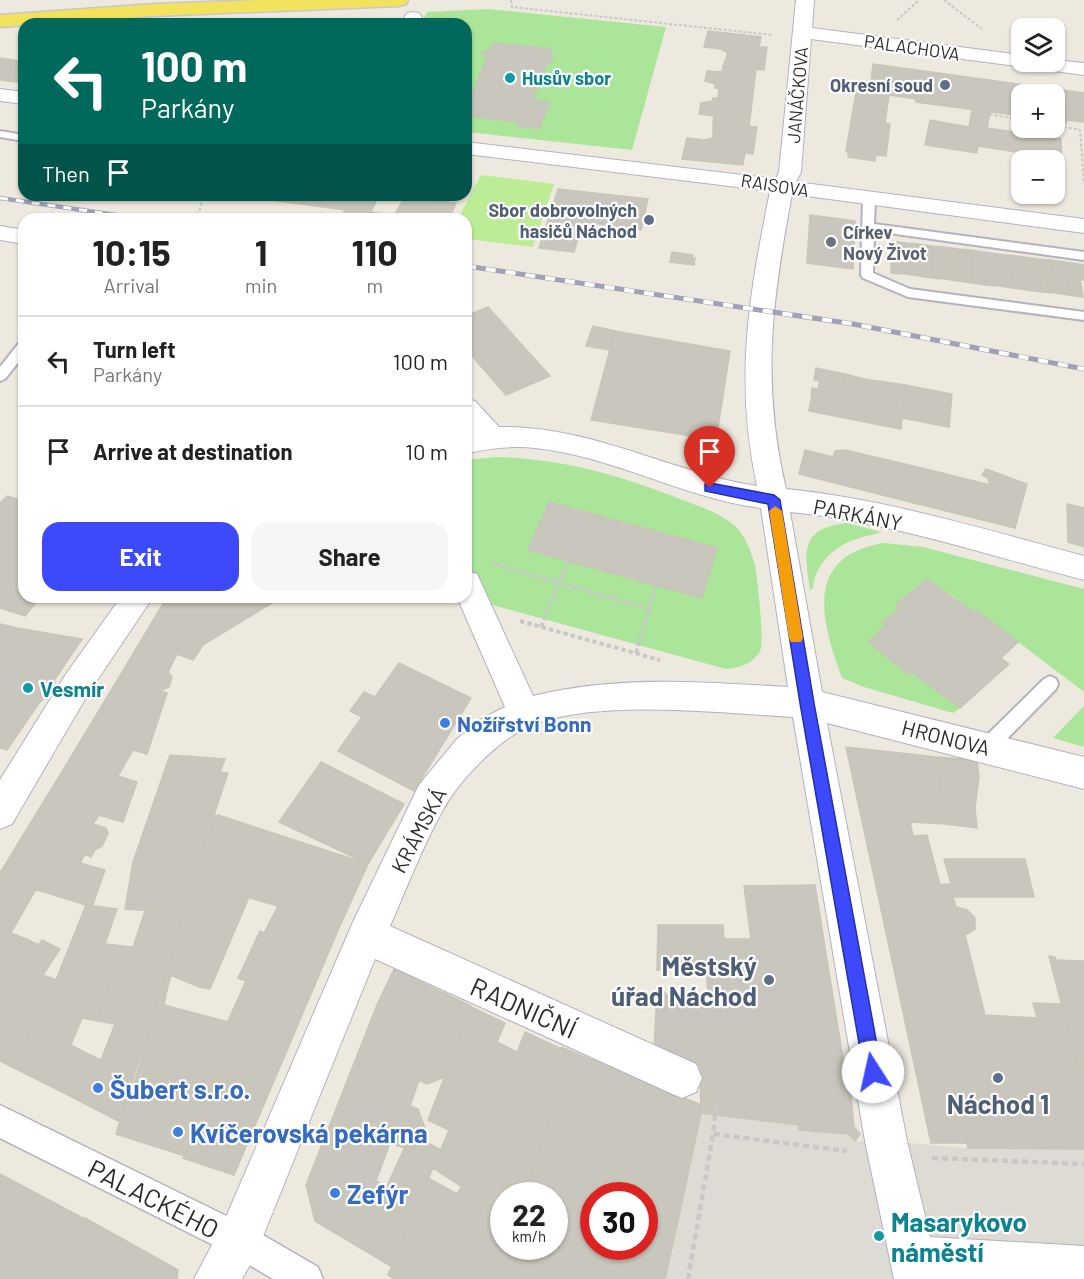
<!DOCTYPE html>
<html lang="en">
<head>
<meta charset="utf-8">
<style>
	:root { --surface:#fff; --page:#f6f6f6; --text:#222; --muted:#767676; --line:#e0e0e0; --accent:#3c49fc }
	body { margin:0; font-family:Barlow,sans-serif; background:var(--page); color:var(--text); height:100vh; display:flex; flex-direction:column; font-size:22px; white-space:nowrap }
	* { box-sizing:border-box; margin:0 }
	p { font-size:20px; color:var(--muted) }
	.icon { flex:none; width:33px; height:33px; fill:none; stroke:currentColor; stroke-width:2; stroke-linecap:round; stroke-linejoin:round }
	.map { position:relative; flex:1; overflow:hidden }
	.drawer { position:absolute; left:18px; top:213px; width:454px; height:390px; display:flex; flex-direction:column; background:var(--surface); border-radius:18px; box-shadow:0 2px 4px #0004 }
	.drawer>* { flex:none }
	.banner { position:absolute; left:18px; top:18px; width:454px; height:183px; border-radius:18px; box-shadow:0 2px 4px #0004; background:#00695c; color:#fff; overflow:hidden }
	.tools { position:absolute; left:1011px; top:18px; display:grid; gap:12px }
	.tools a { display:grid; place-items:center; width:54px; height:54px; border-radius:12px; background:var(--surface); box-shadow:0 2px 4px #0004; font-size:30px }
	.speed { position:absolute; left:490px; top:1182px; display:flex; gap:12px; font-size:30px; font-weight:700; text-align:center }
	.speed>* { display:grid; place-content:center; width:78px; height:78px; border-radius:50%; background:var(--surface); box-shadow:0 2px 4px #0004; line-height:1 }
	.speed small { font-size:15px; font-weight:400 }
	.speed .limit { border:9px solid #d22; background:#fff; color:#111 }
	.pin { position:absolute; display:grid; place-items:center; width:51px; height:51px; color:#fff; margin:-62px -26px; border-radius:50% 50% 50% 0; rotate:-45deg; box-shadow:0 0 6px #0007 }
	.pin .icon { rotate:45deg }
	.me { position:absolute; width:66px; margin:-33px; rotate:350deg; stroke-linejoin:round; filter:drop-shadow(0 0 4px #0008) }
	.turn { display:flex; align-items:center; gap:21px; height:126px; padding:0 24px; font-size:27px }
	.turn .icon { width:78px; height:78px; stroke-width:2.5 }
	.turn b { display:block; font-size:42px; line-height:51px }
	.then { display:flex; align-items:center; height:57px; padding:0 24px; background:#0003; gap:12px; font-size:22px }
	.eta { display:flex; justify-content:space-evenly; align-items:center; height:102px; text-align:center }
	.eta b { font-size:36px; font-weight:700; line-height:42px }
	.cta { display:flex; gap:12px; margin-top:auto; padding:12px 24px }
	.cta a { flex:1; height:69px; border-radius:18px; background:var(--accent); color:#fff; font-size:24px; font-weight:700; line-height:69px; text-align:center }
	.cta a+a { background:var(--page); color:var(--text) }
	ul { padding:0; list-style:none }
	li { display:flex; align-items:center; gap:18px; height:90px; padding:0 24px; border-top:2px solid var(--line) }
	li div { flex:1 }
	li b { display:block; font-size:22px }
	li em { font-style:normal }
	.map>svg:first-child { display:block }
	.green { fill:#aae59a }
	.pitch { fill:#bdec96 }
	.plaza { fill:#dedbd5 }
	.building { fill:#c9c6bd; stroke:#c9c5b7; stroke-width:1.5; fill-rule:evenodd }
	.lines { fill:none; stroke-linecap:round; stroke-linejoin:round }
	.service-casing { stroke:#b2b2c0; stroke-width:4 }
	.pedestrian-casing { stroke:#b2b2c0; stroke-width:3 }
	.minor-casing { stroke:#b2b2c0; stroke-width:2 }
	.primary-casing { stroke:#c8c8c8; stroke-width:3 }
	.path-far2 { stroke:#c8c8c8; stroke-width:2; stroke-dasharray:3 2; stroke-linecap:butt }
	.path-far1 { stroke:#c8c8c8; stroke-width:4; stroke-dasharray:4.5 3; stroke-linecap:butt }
	.path { stroke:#c8c8c8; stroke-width:4.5; stroke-dasharray:6 4; stroke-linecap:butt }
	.service { fill:#fff; fill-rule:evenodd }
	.pedestrian { fill:#fff; fill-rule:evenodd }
	.minor { fill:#fff; fill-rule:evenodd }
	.primary { fill:#f3e25e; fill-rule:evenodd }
	.rail-far1-casing { stroke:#a0a1b6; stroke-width:4.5 }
	.rail-casing { stroke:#a0a1b6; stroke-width:5 }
	.rail-far1 { stroke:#fff; stroke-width:3; stroke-dasharray:8; stroke-linecap:butt }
	.rail { stroke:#fff; stroke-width:4; stroke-dasharray:10; stroke-linecap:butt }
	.route { fill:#3c49fc; stroke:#272fa4; stroke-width:1.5 }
	.slow { fill:#f59e0b }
	.culture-dot { fill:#0f9aa8; stroke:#fff; stroke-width:2 }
	.service-dot { fill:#5c6f8a; stroke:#fff; stroke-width:2 }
	.worship-dot { fill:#6b7280; stroke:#fff; stroke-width:2 }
	.shop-dot { fill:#3f7fe0; stroke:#fff; stroke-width:2 }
	.labels { text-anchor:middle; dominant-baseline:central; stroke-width:4.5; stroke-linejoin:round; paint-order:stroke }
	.far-street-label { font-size:18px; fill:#2c2c2c; stroke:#fff }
	.far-culture-label { font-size:18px; font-weight:bold; fill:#0d838f; stroke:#fff; text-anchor:start }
	.far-service-label { font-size:18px; font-weight:bold; fill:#4e5e75; stroke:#fff; text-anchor:end }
	.far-worship-label { font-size:18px; font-weight:bold; fill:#5b616d; stroke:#fff; text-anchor:start }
	.street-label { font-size:21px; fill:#2c2c2c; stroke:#fff }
	.culture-label { font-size:21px; font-weight:bold; fill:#0d838f; stroke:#fff; text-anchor:start }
	.shop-label { font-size:21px; font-weight:bold; fill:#366cbe; stroke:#fff; text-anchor:start }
	.near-service-label { font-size:26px; font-weight:bold; fill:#4e5e75; stroke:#fff; text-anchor:end }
	.near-street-label { font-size:26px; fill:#2c2c2c; stroke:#fff }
	.near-shop-label { font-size:26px; font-weight:bold; fill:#366cbe; stroke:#fff; text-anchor:start }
	.near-culture-label { font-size:26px; font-weight:bold; fill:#0d838f; stroke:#fff; text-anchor:start }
</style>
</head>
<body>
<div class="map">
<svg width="1084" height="1279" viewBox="0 0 1084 1279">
	<rect width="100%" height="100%" fill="#eee9de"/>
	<!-- green -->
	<path class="green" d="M489 9 666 27 632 150 467 132 466 24H421L427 12Z
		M496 457C560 459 618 474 677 498 696 505 718 512 734 525 745 534 751 552 755 565 757 577 765 642 760 651 753 664 739 668 726 669L485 603 467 562 466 460Z
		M847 523 881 532C873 535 865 536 857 539 835 545 815 564 813 588L810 590C804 552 800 528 847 523Z
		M884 543 923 547 1084 589V692L976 610 973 612 950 594 897 605 900 608 882 623 885 626 869 642 908 675 911 672 960 708 953 713 864 687 842 678C821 621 803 556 884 543Z
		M1084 706V747L1053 738Z"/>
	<!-- pitch -->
	<path class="pitch" d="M481 175 554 184 533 247 467 239 466 219H458Z"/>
	<!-- plaza -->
	<path class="plaza" d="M701 1113 799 1125 800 1130 849 1134 855 1141H886L968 1148 1084 1149V1279H665Z"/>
	<!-- building -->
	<path class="building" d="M708 31 761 37 759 47H767L764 70 723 66 728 53 721 49 704 47Z
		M494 43 552 49 549 56 555 60 547 63 533 100 550 102 539 129 517 126 519 122 466 116V93H472L487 57 481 53 490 50Z
		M24 56V83L1 80 20 61Z
		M0 58 20 61 1 80H0Z
		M873 64 1084 93V122L1066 120V123L1054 121V94H1022V116L916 102V99L889 95 885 123 890 124 886 156 876 155 875 161 848 157V151H846L858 81 871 82Z
		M723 66 756 69 749 127 713 123 714 116 699 114 701 103 712 101 713 98H718L719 89 715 88V84L705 81 707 71 722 72Z
		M972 109 990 112 987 128 1061 139 1062 159 978 146 977 153 925 145 930 120 969 127Z
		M713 123 757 127 753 154 745 153 743 165 682 159 687 138 705 140 713 138Z
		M558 189 648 199 641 230 583 222 574 252 539 248Z
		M233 195H379L371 212 386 214 384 219H340L345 210Z
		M406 195H434L432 200 456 203 449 219H392Z
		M810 215 855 221 853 269 807 263Z
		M891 241 905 243V258L891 257Z
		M905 243 918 244 919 260 905 258Z
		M918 244 931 246 932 262 919 260Z
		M931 246 944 247 945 263 932 262Z
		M944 247 957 249 958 265 945 263Z
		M957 249 970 250 972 266 958 265Z
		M970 250 983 252 985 268 972 266Z
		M672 252 693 255 692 258H695L694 265 670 262Z
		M983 252 997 254 999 270 985 268Z
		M997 254 1024 257 1025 273 999 270Z
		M891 257 905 258 906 274 891 273Z
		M1024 257 1037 259 1040 275 1025 273Z
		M905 258 919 260V276L906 274Z
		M1037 259 1051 260 1053 277 1040 275Z
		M919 260 932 262V278L919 276Z
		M1051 260 1064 262 1067 278 1053 277Z
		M932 262 945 263 946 279 932 278Z
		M1064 262 1078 264 1080 280 1067 278Z
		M945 263 958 265 959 281 946 279Z
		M1078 264 1084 265V280H1080Z
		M958 265 972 266V283L959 281Z
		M972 266 985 268 986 285 972 283Z
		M985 268 999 270 1000 286 986 285Z
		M999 270 1012 272 1014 288 1000 286Z
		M1012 272 1025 273 1027 290 1014 288Z
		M1025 273 1040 275 1042 292 1027 290Z
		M1040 275 1053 277 1056 293 1042 292Z
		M1053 277 1067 278 1069 295 1056 293Z
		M1067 278 1080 280 1083 297 1069 295Z
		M488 307 550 376 506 395 466 349V316Z
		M593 326 615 331 609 350 586 346Z
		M615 331 730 351 716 440 591 420Z
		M816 368 845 374 840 406 811 400 812 388 818 389 820 381 814 380Z
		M845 374 864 379 905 385 901 429 809 411 811 400 840 406Z
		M905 385 952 394 949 427 902 418Z
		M805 450 833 457 835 451 845 450 922 468 918 504 799 474Z
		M922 468 990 485 988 478 982 475 986 469 1027 484 1015 528 918 504Z
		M7 496 24 501V597H40L25 616 0 608V503Z
		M549 502 717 548 702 598 528 550Z
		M1067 504 1084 508V547L1068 542Z
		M927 579 973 612 976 610 1018 642 1001 658 1009 664 960 708 911 672 909 675 869 642 885 626 882 623 900 608 896 605Z
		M167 597H171L203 645 193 660 177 654 168 672 172 677 169 687 160 691 118 679Z
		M171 597H273L269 599 272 603 203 645Z
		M0 624 17 628 0 651Z
		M17 628 82 639 53 682H55L52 690 39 703 7 750 0 748V651Z
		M399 663 471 698 414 791 338 751 362 717 350 711 364 692 375 697Z
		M118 679 167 693 147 754 133 750 118 776 137 782 134 791 63 770Z
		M846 747 936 757 945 824 910 822 913 836 927 835 940 885 876 886Z
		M170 755 225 759 220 772 228 773 214 815 218 816 171 912 125 909 133 862Z
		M936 757 977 760 979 777 975 808 977 828 945 824Z
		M321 762 404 804 368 864 279 822Z
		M63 770 134 791 123 822 99 815 93 824 106 828 108 834 102 846 95 850 91 857 85 854 80 863 105 870 92 907 0 878V873Z
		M218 815 368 864 339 928 278 906 187 880Z
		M944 859H1025L1034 897H960L957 884H951Z
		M0 878 36 889 11 933 24 938 0 973Z
		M187 880 249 897 210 989 199 987 171 975 166 994 160 993 184 913 171 912Z
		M957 884 960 897H953L956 907 967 910 975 918V929L965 935 985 1015 1037 1018 1033 1003 1061 1004 1084 1092V1149L968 1148 967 1143H931L876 886Z
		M815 885 845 1071H849L850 1085 700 1066 654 1049 657 990H663L673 1004 709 1003 706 969 657 970 658 925H723L724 939H751L744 886Z
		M86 905 117 909 105 944 123 946 97 1021 82 1018 71 1045 86 1053 62 1092 12 1067 56 980Z
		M278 906 339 928 234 1175 183 1158 236 1024 228 1021 246 981 238 978 260 931 264 933Z
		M145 911 184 913 136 1077 120 1122 62 1092 86 1053 101 1060 115 1024 97 1021 123 946 133 947Z
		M24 938 39 945 42 940 60 949 43 975 56 980 12 1067 0 1061V973Z
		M1049 956 1055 957 1056 960 1084 961V1092Z
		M394 969 471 1006 445 1077 427 1084 419 1080 410 1106 418 1109 425 1128 419 1142 409 1138 405 1148 390 1143 376 1181 418 1202 392 1267 315 1221 306 1185 377 1005Z
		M160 993 166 994 164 1005 236 1024 185 1156 116 1134Z
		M471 1007 505 1023 497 1042 517 1052 525 1032 570 1053 524 1196H504V1214L433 1168 449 1130 428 1120Z
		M561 1047 699 1104 701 1113 684 1193 546 1129 570 1053Z
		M700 1066 850 1085 854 1127 860 1134 855 1141 849 1134 799 1130V1125L701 1113Z
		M546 1129 684 1193 665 1279H613L554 1246 555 1196H524ZM594 1196H645V1246H594Z
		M409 1138 419 1142 421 1139 441 1150 418 1202 387 1186Z
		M0 1174 85 1219 54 1279H0Z
		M428 1178 457 1194 462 1186 504 1214V1228L484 1279H394L388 1275Z
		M85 1218 178 1270 177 1279H54Z
		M504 1228V1246H554L613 1279H484Z"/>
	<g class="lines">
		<defs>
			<path id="service" d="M0 131 24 135V141L0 137Z
				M869 196 875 199 874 224 1084 252V260L874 231 873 273 910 289 1084 312V320L908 297 863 278 861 275 863 199Z
				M24 341V355L5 379 0 381V367L19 343Z
				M1050 676 1056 679 1058 684 1056 689 993 753 987 755 981 753 978 747 981 741 1044 679Z"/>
			<path id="pedestrian" d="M0 1105 251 1228 318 1267 323 1279H273L227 1252 0 1138Z"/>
			<path id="minor" d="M796 0H814L812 28 1022 55V62L1054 60 1084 63V75L811 39 801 172 796 182 1084 219V233L792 194C772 300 761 382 786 489 887 499 986 530 1084 556V580C987 555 890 522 790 512L822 692 1084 757V789L827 723 907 1141 930 1237 1084 1246V1279H894L865 1141 793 717C721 713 596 698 530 726 498 740 459 780 443 810 422 847 407 888 390 926L696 1064 702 1078 696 1092 682 1098 668 1092 375 959 255 1256 242 1279H194L223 1224 353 922 419 785 457 739 483 718 505 707 457 597H466V571L477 574 533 696C619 675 701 682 788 687L761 508C683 498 613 456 535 448 512 445 489 449 466 453V433L472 432 466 426V399L475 401 499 427C590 425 669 472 757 486 734 379 749 296 770 191L466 154V142L776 179 779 172Z
				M413 12 419 13 422 17 418 24H400L407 13Z
				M0 89 24 92V104L0 101Z
				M0 226 24 230V244L0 240Z
				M121 597H153L88 694 12 824 0 829V780L66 674Z"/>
			<path id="primary" d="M261 0H408L406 4 399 6 155 16 0 27V15L155 4Z"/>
		</defs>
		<!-- service casing -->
		<use href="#service" class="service-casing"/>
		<!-- pedestrian casing -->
		<use href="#pedestrian" class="pedestrian-casing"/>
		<!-- minor casing -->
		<use href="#minor" class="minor-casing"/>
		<!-- primary casing -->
		<use href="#primary" class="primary-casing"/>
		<!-- path-far2 -->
		<path class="path-far2" d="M511 0 512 7 772 35
			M944 0 982 29
			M897 20 919 0
			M982 107 981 113 1022 120
			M1054 125 1080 130 1084 184
			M194 219 200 209 203 195"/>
		<!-- path-far1 -->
		<path class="path-far1" d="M494 564 649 609
			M520 621 660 660
			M541 627 568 561
			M636 653 656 586"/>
		<!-- path -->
		<path class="path" d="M717 1095 713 1134 847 1151
			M932 1158 1084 1164
			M688 1279 713 1134"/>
		<!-- service -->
		<use href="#service" class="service"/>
		<!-- pedestrian -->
		<use href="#pedestrian" class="pedestrian"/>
		<!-- minor -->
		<use href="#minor" class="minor"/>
		<!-- primary -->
		<use href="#primary" class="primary"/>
		<defs>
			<path id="rail-far1" d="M0 198 143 219"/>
			<path id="rail" d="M135 218 143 219
				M466 266 853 324 1084 369"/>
		</defs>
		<!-- rail-far1 casing -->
		<use href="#rail-far1" class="rail-far1-casing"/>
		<!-- rail casing -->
		<use href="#rail" class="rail-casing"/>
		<!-- rail-far1 -->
		<use href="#rail-far1" class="rail-far1"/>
		<!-- rail -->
		<use href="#rail" class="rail"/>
	</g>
	<!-- route -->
	<path class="route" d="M710 483 774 495 780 500 814 703 882 1072 880 1078 873 1081 867 1078 864 1072 800 703 768 504 705 491V484Z"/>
	<!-- slow -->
	<path class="slow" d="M775 506 782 511 803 638 801 642H791L789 638 769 511Z"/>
	<!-- markers -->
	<g class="culture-dot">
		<circle cx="510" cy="78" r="6"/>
		<circle cx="28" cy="688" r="6"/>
		<circle cx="879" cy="1236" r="6"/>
	</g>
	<g class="service-dot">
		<circle cx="945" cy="85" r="6"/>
		<circle cx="649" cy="220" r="6"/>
		<circle cx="769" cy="980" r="6"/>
		<circle cx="998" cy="1078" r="6"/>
	</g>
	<circle class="worship-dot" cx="831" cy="242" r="6"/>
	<g class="shop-dot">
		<circle cx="445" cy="723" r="6"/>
		<circle cx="98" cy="1088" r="6"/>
		<circle cx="178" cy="1132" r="6"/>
		<circle cx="335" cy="1193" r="6"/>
	</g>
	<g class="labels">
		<!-- far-street labels -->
		<g class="far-street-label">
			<text transform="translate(912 47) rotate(8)">PALACHOVA</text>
			<text transform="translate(797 95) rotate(-85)">JANÁČKOVA</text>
			<text transform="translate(775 185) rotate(9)">RAISOVA</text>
		</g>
		<!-- far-culture labels -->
		<g class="far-culture-label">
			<text x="522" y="78">Husův sbor</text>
		</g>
		<!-- far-service labels -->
		<g class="far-service-label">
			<text x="933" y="85">Okresní soud</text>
			<text x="637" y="210">Sbor dobrovolných<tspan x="637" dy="21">hasičů Náchod</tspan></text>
		</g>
		<!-- far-worship labels -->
		<g class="far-worship-label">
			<text x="843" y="232">Církev<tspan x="843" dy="21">Nový Život</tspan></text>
		</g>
		<!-- street labels -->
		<g class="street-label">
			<text transform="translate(858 514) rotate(11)">PARKÁNY</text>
			<text transform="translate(946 737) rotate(14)">HRONOVA</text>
			<text transform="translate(418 830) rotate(-62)">KRÁMSKÁ</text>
		</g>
		<!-- culture labels -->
		<g class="culture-label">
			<text x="40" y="688">Vesmír</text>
		</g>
		<!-- shop labels -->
		<g class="shop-label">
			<text x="457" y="723">Nožířství Bonn</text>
		</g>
		<!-- near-service labels -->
		<g class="near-service-label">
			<text x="757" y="965">Městský<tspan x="757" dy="30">úřad Náchod</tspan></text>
			<text x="998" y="1103" text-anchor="middle">Náchod 1</text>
		</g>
		<!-- near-street labels -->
		<g class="near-street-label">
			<text transform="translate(524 1007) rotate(24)">RADNIČNÍ</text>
			<text transform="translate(154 1198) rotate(27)">PALACKÉHO</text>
		</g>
		<!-- near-shop labels -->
		<g class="near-shop-label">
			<text x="110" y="1088">Šubert s.r.o.</text>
			<text x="190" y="1132">Kvíčerovská pekárna</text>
			<text x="347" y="1193">Zefýr</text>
		</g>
		<!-- near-culture labels -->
		<g class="near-culture-label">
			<text x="891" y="1221">Masarykovo<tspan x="891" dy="30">náměstí</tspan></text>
		</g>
	</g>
</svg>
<div class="tools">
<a><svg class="icon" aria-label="layers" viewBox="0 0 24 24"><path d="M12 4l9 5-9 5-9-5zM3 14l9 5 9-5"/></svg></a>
<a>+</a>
<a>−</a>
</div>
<div class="speed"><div>22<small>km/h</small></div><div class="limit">30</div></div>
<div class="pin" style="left:710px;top:488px;background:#d93025"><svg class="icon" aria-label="arrive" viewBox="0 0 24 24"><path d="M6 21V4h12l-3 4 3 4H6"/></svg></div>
<svg class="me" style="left:873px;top:1072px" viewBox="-20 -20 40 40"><circle r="19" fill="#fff"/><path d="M0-13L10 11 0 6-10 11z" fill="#3c49fc"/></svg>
<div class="banner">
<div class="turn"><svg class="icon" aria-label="left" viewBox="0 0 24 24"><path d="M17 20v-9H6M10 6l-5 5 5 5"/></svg><div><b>100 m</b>Parkány</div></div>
<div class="then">Then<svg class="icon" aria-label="arrive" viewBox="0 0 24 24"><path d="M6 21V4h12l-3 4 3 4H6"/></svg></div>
</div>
<section class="drawer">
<div class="eta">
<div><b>10:15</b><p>Arrival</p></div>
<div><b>1</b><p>min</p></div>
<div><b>110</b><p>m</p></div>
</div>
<ul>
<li><svg class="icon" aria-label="left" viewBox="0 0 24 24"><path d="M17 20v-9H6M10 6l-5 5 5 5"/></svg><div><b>Turn left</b><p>Parkány</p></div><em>100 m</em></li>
<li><svg class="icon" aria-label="arrive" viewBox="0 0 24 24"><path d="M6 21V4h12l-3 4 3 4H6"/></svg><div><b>Arrive at destination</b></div><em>10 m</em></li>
</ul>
<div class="cta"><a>Exit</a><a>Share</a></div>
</section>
</div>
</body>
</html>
